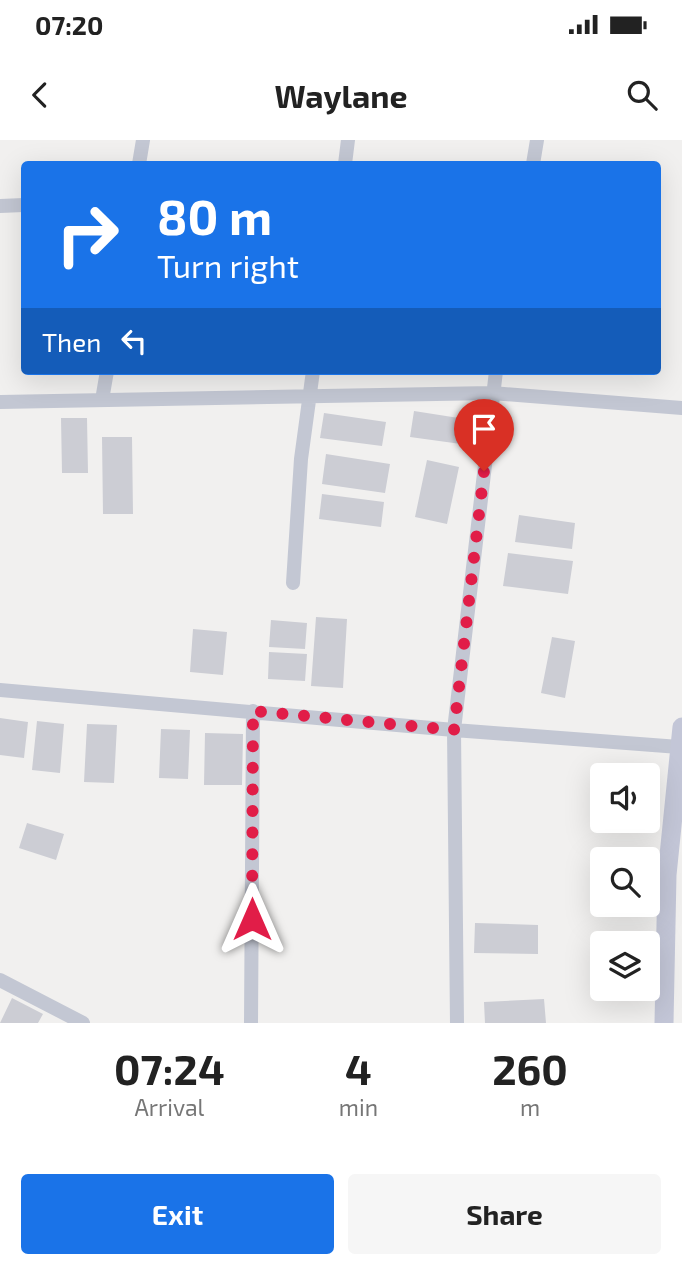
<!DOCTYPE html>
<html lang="en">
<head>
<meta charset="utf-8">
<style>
	:root { --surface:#fff; --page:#f6f6f6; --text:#222; --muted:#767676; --accent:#1a73e8 }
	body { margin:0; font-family:"Exo 2",sans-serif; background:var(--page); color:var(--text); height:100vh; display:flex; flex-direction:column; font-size:26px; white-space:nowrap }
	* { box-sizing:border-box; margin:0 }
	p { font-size:23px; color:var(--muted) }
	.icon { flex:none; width:38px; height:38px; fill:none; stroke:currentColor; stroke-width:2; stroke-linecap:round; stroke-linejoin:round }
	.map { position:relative; height:883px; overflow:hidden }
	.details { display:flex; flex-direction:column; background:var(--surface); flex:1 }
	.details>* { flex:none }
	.banner { position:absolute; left:21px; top:21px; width:640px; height:214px; border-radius:7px; box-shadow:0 7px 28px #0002; background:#1a73e8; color:#fff; overflow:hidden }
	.controls { position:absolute; left:590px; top:623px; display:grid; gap:14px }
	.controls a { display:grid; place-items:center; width:70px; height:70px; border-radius:7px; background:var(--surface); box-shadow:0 7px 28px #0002; font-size:35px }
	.pin { position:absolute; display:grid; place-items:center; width:60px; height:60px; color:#fff; margin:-72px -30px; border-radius:50% 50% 50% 0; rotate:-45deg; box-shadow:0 0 7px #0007 }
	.pin .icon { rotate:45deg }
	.me { position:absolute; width:77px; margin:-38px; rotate:0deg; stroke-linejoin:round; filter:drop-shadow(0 0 5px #0008) }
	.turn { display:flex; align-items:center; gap:24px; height:147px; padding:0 21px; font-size:32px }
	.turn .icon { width:91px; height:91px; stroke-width:2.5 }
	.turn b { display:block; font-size:49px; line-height:60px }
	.then { display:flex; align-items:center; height:66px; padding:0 21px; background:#0003; gap:14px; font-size:26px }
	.eta { display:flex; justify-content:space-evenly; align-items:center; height:119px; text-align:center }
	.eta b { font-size:42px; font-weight:700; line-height:49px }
	.cta { display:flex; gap:14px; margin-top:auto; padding:14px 21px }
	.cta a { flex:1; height:80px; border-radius:7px; background:var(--accent); color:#fff; font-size:28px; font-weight:700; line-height:80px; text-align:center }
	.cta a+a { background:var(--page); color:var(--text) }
	.status { display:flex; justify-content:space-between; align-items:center; height:49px; padding:0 35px; background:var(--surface); direction:ltr }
	.status svg { height:19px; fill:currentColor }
	header { display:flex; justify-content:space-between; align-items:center; height:91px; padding:0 21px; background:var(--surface); font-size:32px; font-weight:700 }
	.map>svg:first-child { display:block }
	.building { fill:#cccdd4 }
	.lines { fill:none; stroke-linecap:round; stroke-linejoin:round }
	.street { stroke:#c3c7d3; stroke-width:14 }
	.secondary { stroke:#c3c6d7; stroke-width:19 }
	.route { stroke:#e11d48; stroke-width:12; stroke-dasharray:0 21.6 }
</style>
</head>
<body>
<div class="status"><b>07:20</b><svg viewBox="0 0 49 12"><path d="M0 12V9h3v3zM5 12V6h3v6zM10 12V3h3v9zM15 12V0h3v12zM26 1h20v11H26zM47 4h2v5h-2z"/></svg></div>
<header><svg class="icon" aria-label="back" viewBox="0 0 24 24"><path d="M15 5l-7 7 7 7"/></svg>Waylane<svg class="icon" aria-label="search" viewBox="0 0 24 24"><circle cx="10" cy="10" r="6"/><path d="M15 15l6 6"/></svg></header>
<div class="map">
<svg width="682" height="883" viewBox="0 0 682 883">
	<rect width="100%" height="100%" fill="#f1f0ef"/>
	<!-- building -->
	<path class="building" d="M414 271 465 279 461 304 410 297Z
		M324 273 386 282 382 306 320 298Z
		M61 278H87L88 333H62Z
		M102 297H132L133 374H103Z
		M326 314 390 324 385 353 322 344Z
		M427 320 459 327 447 384 415 377Z
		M322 354 384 362 381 387 319 379Z
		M519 375 575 383 572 409 515 402Z
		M508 413 573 421 568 454 503 446Z
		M316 477 347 479 343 548 311 546Z
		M271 480 307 483 305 509 269 507Z
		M193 489 227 492 223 535 190 532Z
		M552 497 575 501 565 558 541 553Z
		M269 512 307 514 305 541 268 539Z
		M0 578 28 582 24 618 0 615Z
		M37 581 64 584 60 633 32 630Z
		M87 584 117 585 114 643 84 642Z
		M161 589 190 590 188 639 159 638Z
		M205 593 243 594 242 645H204Z
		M27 683 64 694 56 720 19 708Z
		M475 783 538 785V814L474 813Z
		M12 858 43 874 38 883H0Z
		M544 859 546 883H485L484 862Z"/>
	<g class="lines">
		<!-- street -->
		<path class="street" d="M139 24 143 0
			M345 24 348 0
			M533 24 537 0
			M0 66 24 65
			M102 260 107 231
			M0 262 492 253 682 268
			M293 443 301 319 313 231
			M0 550 454 590 679 607
			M0 840 83 883
			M251 883 253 571
			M457 883 454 590 496 231"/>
		<!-- secondary -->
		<path class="secondary" d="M664 883 667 735 682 587"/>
	</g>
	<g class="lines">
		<!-- route -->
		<path class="route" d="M252 779 253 571 454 590 484 331"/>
	</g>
</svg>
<div class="controls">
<a><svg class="icon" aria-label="sound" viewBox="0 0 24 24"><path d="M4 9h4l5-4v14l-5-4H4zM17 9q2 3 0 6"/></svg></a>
<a><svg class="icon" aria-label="search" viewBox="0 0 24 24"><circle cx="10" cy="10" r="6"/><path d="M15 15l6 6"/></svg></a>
<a><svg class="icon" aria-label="layers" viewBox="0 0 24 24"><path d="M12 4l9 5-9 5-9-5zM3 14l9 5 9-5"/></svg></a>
</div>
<div class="pin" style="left:484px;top:331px;background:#d93025"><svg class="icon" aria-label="arrive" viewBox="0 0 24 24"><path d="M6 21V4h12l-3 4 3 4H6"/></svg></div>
<svg class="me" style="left:252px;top:779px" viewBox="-20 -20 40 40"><path d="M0-17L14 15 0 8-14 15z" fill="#e11d48" stroke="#fff" stroke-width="4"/></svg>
<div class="banner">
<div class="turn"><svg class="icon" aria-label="right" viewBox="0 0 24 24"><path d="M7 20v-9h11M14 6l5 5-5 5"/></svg><div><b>80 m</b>Turn right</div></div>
<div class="then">Then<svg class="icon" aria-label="left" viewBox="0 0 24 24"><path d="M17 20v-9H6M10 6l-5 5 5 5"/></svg></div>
</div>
</div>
<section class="details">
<div class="eta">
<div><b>07:24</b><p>Arrival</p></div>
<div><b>4</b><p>min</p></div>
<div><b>260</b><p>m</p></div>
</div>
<div class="cta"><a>Exit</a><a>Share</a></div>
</section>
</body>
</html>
